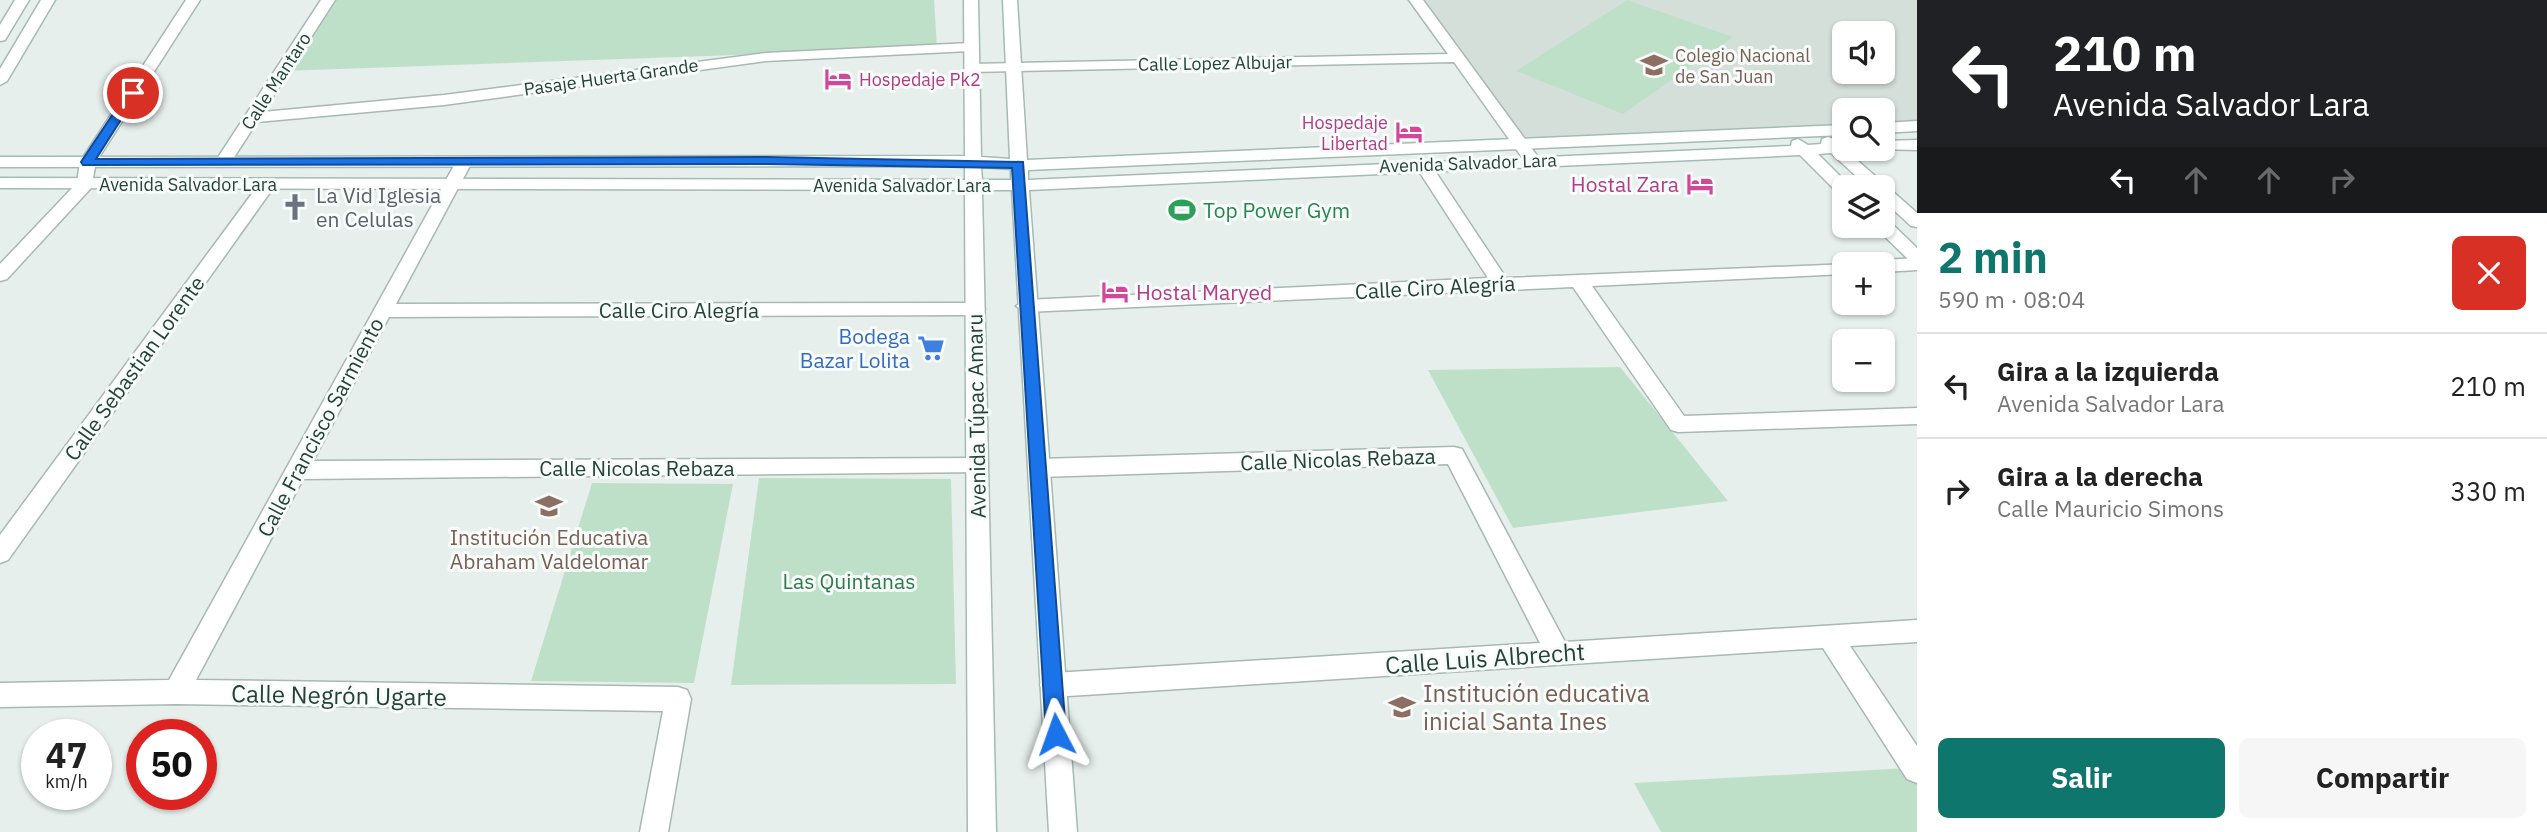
<!DOCTYPE html>
<html lang="es">
<head>
<meta charset="utf-8">
<style>
	:root { --surface:#fff; --page:#f6f6f6; --text:#222; --muted:#767676; --line:#e0e0e0; --accent:#0f766e }
	body { margin:0; font-family:"IBM Plex Sans",sans-serif; background:var(--page); color:var(--text); height:100vh; display:flex; flex-direction:column; font-size:26px; white-space:nowrap }
	* { box-sizing:border-box; margin:0 }
	p { font-size:23px; color:var(--muted) }
	.icon { flex:none; width:38px; height:38px; fill:none; stroke:currentColor; stroke-width:2; stroke-linecap:round; stroke-linejoin:round }
	.map { position:relative; flex:1; overflow:hidden }
	.panel { display:flex; flex-direction:column; background:var(--surface); width:630px }
	.panel>* { flex:none }
	.top-card { background:#202124; color:#fff; overflow:hidden }
	.tools { position:absolute; left:1832px; top:21px; display:grid; gap:14px }
	.tools a { display:grid; place-items:center; width:63px; height:63px; border-radius:10px; background:var(--surface); box-shadow:0 2px 5px #0004; font-size:35px }
	.speed { position:absolute; left:21px; top:719px; display:flex; gap:14px; font-size:35px; font-weight:700; text-align:center }
	.speed>* { display:grid; place-content:center; width:91px; height:91px; border-radius:50%; background:var(--surface); box-shadow:0 2px 5px #0004; line-height:1 }
	.speed small { font-size:18px; font-weight:400 }
	.speed .limit { border:10px solid #d22; background:#fff; color:#111 }
	.pin { position:absolute; display:grid; place-items:center; width:60px; height:60px; color:#fff; margin:-30px; border:4px solid #fff; border-radius:50%; box-shadow:0 2px 7px #0007 }
	.me { position:absolute; width:77px; margin:-38px; rotate:356deg; stroke-linejoin:round; filter:drop-shadow(0 0 5px #0008) }
	.turn { display:flex; align-items:center; gap:24px; height:147px; padding:0 21px; font-size:32px }
	.turn .icon { width:91px; height:91px; stroke-width:2.5 }
	.turn b { display:block; font-size:49px; line-height:60px }
	.lanes { display:flex; align-items:center; height:66px; padding:0 21px; background:#0003; justify-content:center; gap:35px; direction:ltr }
	.lanes .off { opacity:.35 }
	.round { display:grid; place-items:center; flex:none; width:74px; height:74px; border-radius:10px; background:var(--page) }
	.summary { display:flex; align-items:center; justify-content:space-between; height:119px; padding:0 21px }
	h1 { font-size:42px; font-weight:800; line-height:52px; color:var(--accent) }
	.action { display:flex; gap:14px; margin-top:auto; padding:14px 21px }
	.action a { flex:1; height:80px; border-radius:10px; background:var(--accent); color:#fff; font-size:28px; font-weight:800; line-height:80px; text-align:center }
	.action a+a { background:var(--page); color:var(--text) }
	ul { padding:0; list-style:none }
	li { display:flex; align-items:center; gap:21px; height:105px; padding:0 21px; border-top:2px solid var(--line) }
	li div { flex:1 }
	li b { display:block; font-size:26px }
	li em { font-style:normal }
	main { display:flex; flex:1; min-height:0 }
	.map>svg:first-child { display:block }
	.built { fill:#d4dfda; fill-rule:evenodd }
	.green { fill:#bfe0c8 }
	.lines { fill:none; stroke-linecap:round; stroke-linejoin:round }
	.street-casing { stroke:#a8b8b2; stroke-width:3 }
	.secondary-casing { stroke:#a4bbb3; stroke-width:3 }
	.street { fill:#fff; fill-rule:evenodd }
	.secondary { fill:#fff; fill-rule:evenodd }
	.route { fill:#1a73e8; stroke:#114b97; stroke-width:2 }
	.labels { text-anchor:middle; dominant-baseline:central; stroke-width:6; stroke-linejoin:round; paint-order:stroke }
	.far-education-label { font-size:18px; fill:#785e54; stroke:#f7fbf9; text-anchor:start }
	.far-street-label { font-size:18px; fill:#24423a; stroke:#f7fbf9 }
	.far-hotel-label { font-size:18px; fill:#b23c85; stroke:#f7fbf9; text-anchor:start }
	.hotel-label { font-size:21px; fill:#b23c85; stroke:#f7fbf9; text-anchor:end }
	.worship-label { font-size:21px; fill:#5b616d; stroke:#f7fbf9; text-anchor:start }
	.leisure-label { font-size:21px; fill:#27864d; stroke:#f7fbf9; text-anchor:start }
	.street-label { font-size:21px; fill:#24423a; stroke:#f7fbf9 }
	.shop-label { font-size:21px; fill:#366cbe; stroke:#f7fbf9; text-anchor:end }
	.education-label { font-size:21px; fill:#785e54; stroke:#f7fbf9 }
	.park-label { font-size:21px; fill:#2d7a4b; stroke:#f7fbf9 }
	.near-street-label { font-size:24px; fill:#24423a; stroke:#f7fbf9 }
	.near-education-label { font-size:24px; fill:#785e54; stroke:#f7fbf9; text-anchor:start }
</style>
</head>
<body>
<main>
<div class="map">
<svg width="1917" height="832" viewBox="0 0 1917 832">
	<rect width="100%" height="100%" fill="#e6efeb"/>
	<!-- built -->
	<path class="built" d="M1416 0H1917V125L1883 126V110H1844V128L1520 142ZM1844 33H1883V72H1844Z"/>
	<!-- green -->
	<path class="green" d="M328 0H934L937 48 282 71Z
		M1627 0 1733 37 1623 114 1516 71Z
		M1620 367 1728 501 1513 528 1428 370Z
		M759 478 951 479 956 684 731 685Z
		M592 483 733 484 694 683 531 681Z
		M1909 768 1917 781V832H1661L1634 783Z"/>
	<g class="lines">
		<defs>
			<path id="street" d="M186 0H200L96 162 91 188 7 279 0 281V264L77 183 80 162Z
				M321 0H335L263 112 444 95 766 53 970 43 977 47 970 51 766 61 444 105 257 122 229 165H217L215 162Z
				M1409 0H1423L1538 157V163H1526L1454 62 972 72 965 68 972 64 1448 54Z
				M464 157 472 162 396 304 975 303 985 309 975 315 389 317 313 461 976 458 984 460 987 466 984 472 303 479 196 680 678 687 687 690 691 699 668 832H640L663 711 176 704 0 707V683L169 680 456 162Z
				M1423 160 1429 162 1506 278 1850 264H1844V274L1592 286 1684 416 1917 408V424L1678 432 1671 430 1573 287 1026 312 1016 306 1026 300 1488 278 1415 165Z
				M268 179 276 184 8 560 0 563V535L262 180Z
				M1917 258V270L1883 272V264H1875L1883 260Z
				M1454 447 1462 449 1565 642 1917 620V642L1850 646 1917 746V783L1907 779 1823 648 1053 697 1044 693 1040 685 1044 677 1053 673 1540 643 1448 464 1040 477 1032 474 1029 468 1032 462 1040 459Z"/>
			<path id="secondary" d="M15 0H29L5 40 0 41V25Z
				M41 0H55L7 81 0 85V69Z
				M964 0H978L981 157 1010 159 1003 0H1017L1027 160 1844 125V135L1028 170V180L1791 146 1792 141 1798 139 1808 145 1821 144 1822 139 1828 137 1844 143V149H1852L1848 152 1917 213V227L1911 226 1883 200V187H1868L1831 153 1818 154 1851 187H1844V194L1838 193 1800 155 1029 190 1077 832H1049L1012 190H982L996 832H968L965 190 0 188V178L965 180V166L0 167V157L965 156ZM981 167 1011 169V180H982Z
				M1917 121V131L1883 133V123Z
				M1917 140V150L1877 149H1883V141Z
				M1883 220 1889 221 1917 248V264L1911 262 1877 229 1875 226H1883Z"/>
		</defs>
		<!-- street casing -->
		<use href="#street" class="street-casing"/>
		<!-- secondary casing -->
		<use href="#secondary" class="secondary-casing"/>
		<!-- street -->
		<use href="#street" class="street"/>
		<!-- secondary -->
		<use href="#secondary" class="secondary"/>
	</g>
	<!-- route -->
	<path class="route" d="M133 89 138 93 96 159 767 157 1023 162 1066 734 1063 741 1056 744 1049 741 1046 734 1012 168 767 164 83 165 81 162 129 90Z"/>
	<!-- icons -->
	<defs>
		<symbol id="school-bare" viewBox="-9 -9 18 18"><path d="M0-5L7-2L0 1L-7-2ZM-4 1L0 2.5L4 1V4Q0 6-4 4Z" fill="#8d6e63" stroke="#f7fbf9" stroke-width="2.5" paint-order="stroke"/></symbol>
		<symbol id="hotel-bare" viewBox="-9 -9 18 18"><path d="M-6-4.5h1.5V1H6V5H4.5V3h-9V5H-6ZM-4 0a1.8 1.8 0 1 1 3.6 0ZM.5 0V-2.5h3Q6-2.5 6 0Z" fill="#d1479c" stroke="#f7fbf9" stroke-width="2.5" paint-order="stroke"/></symbol>
		<symbol id="church-bare" viewBox="-9 -9 18 18"><path d="M-1.2-6h2.4v3.5h3.3v2.4h-3.3V6h-2.4V-.1h-3.3v-2.4h3.3Z" fill="#6b7280" stroke="#f7fbf9" stroke-width="2.5" paint-order="stroke"/></symbol>
		<symbol id="stadium-bare" viewBox="-9 -9 18 18"><path d="M0-5a6.5 5 0 1 0 0 10a6.5 5 0 1 0 0-10ZM-3.5-1.8h7v3.6h-7Z" fill="#2e9e5b" stroke="#f7fbf9" stroke-width="2.5" paint-order="stroke"/></symbol>
		<symbol id="supermarket-bare" viewBox="-9 -9 18 18"><path d="M-6-5.5h2.5l.6 2H6L4.5 2H-2.5L-4.4-4H-6ZM-1.5 3.2a1.3 1.3 0 1 0 .1 0ZM3 3.2a1.3 1.3 0 1 0 .1 0Z" fill="#3f7fe0" stroke="#f7fbf9" stroke-width="2.5" paint-order="stroke"/></symbol>
	</defs>
	<g fill-rule="evenodd">
		<use href="#school-bare" x="1635" y="46" width="38" height="38"/>
		<use href="#hotel-bare" x="819" y="60" width="38" height="38"/>
		<use href="#hotel-bare" x="1390" y="113" width="38" height="38"/>
		<use href="#hotel-bare" x="1681" y="165" width="38" height="38"/>
		<use href="#church-bare" x="276" y="188" width="38" height="38"/>
		<use href="#stadium-bare" x="1163" y="191" width="38" height="38"/>
		<use href="#hotel-bare" x="1096" y="273" width="38" height="38"/>
		<use href="#supermarket-bare" x="912" y="329" width="38" height="38"/>
		<use href="#school-bare" x="530" y="487" width="38" height="38"/>
		<use href="#school-bare" x="1383" y="688" width="38" height="38"/>
	</g>
	<g class="labels">
		<!-- far-education labels -->
		<g class="far-education-label">
			<text x="1675" y="55">Colegio Nacional<tspan x="1675" dy="21">de San Juan</tspan></text>
		</g>
		<!-- far-street labels -->
		<g class="far-street-label">
			<text transform="translate(1215 63) rotate(-1)">Calle Lopez Albujar</text>
			<text transform="translate(611 77) rotate(-8)">Pasaje Huerta Grande</text>
			<text transform="translate(276 81) rotate(-57)">Calle Mantaro</text>
			<text transform="translate(1468 163) rotate(-2)">Avenida Salvador Lara</text>
			<text x="188" y="184">Avenida Salvador Lara</text>
			<text x="902" y="185">Avenida Salvador Lara</text>
		</g>
		<!-- far-hotel labels -->
		<g class="far-hotel-label">
			<text x="859" y="79">Hospedaje Pk2</text>
			<text x="1388" y="122" text-anchor="end">Hospedaje<tspan x="1388" dy="21">Libertad</tspan></text>
		</g>
		<!-- hotel labels -->
		<g class="hotel-label">
			<text x="1679" y="184">Hostal Zara</text>
			<text x="1136" y="292" text-anchor="start">Hostal Maryed</text>
		</g>
		<!-- worship labels -->
		<g class="worship-label">
			<text x="316" y="195">La Vid Iglesia<tspan x="316" dy="24">en Celulas</tspan></text>
		</g>
		<!-- leisure labels -->
		<g class="leisure-label">
			<text x="1203" y="210">Top Power Gym</text>
		</g>
		<!-- street labels -->
		<g class="street-label">
			<text transform="translate(1435 287) rotate(-3)">Calle Ciro Alegría</text>
			<text x="679" y="310">Calle Ciro Alegría</text>
			<text transform="translate(134 368) rotate(-54)">Calle Sebastian Lorente</text>
			<text transform="translate(976 416) rotate(-91)">Avenida Túpac Amaru</text>
			<text transform="translate(320 427) rotate(-62)">Calle Francisco Sarmiento</text>
			<text transform="translate(1338 459) rotate(-2)">Calle Nicolas Rebaza</text>
			<text x="637" y="468">Calle Nicolas Rebaza</text>
		</g>
		<!-- shop labels -->
		<g class="shop-label">
			<text x="910" y="336">Bodega<tspan x="910" dy="24">Bazar Lolita</tspan></text>
		</g>
		<!-- education labels -->
		<g class="education-label">
			<text x="549" y="537">Institución Educativa<tspan x="549" dy="24">Abraham Valdelomar</tspan></text>
		</g>
		<!-- park labels -->
		<g class="park-label">
			<text x="849" y="581">Las Quintanas</text>
		</g>
		<!-- near-street labels -->
		<g class="near-street-label">
			<text transform="translate(1485 658) rotate(-4)">Calle Luis Albrecht</text>
			<text transform="translate(339 695) rotate(1)">Calle Negrón Ugarte</text>
		</g>
		<!-- near-education labels -->
		<g class="near-education-label">
			<text x="1423" y="693">Institución educativa<tspan x="1423" dy="28">inicial Santa Ines</tspan></text>
		</g>
	</g>
</svg>
<div class="tools">
<a><svg class="icon" aria-label="sound" viewBox="0 0 24 24"><path d="M4 9h4l5-4v14l-5-4H4zM17 9q2 3 0 6"/></svg></a>
<a><svg class="icon" aria-label="search" viewBox="0 0 24 24"><circle cx="10" cy="10" r="6"/><path d="M15 15l6 6"/></svg></a>
<a><svg class="icon" aria-label="layers" viewBox="0 0 24 24"><path d="M12 4l9 5-9 5-9-5zM3 14l9 5 9-5"/></svg></a>
<a>+</a>
<a>−</a>
</div>
<div class="speed"><div>47<small>km/h</small></div><div class="limit">50</div></div>
<div class="pin" style="left:133px;top:93px;background:#d93025"><svg class="icon" aria-label="arrive" viewBox="0 0 24 24"><path d="M6 21V4h12l-3 4 3 4H6"/></svg></div>
<svg class="me" style="left:1056px;top:734px" viewBox="-20 -20 40 40"><path d="M0-17L14 15 0 8-14 15z" fill="#1a73e8" stroke="#fff" stroke-width="4"/></svg>
</div>
<section class="panel">
<div class="top-card">
<div class="turn"><svg class="icon" aria-label="left" viewBox="0 0 24 24"><path d="M17 20v-9H6M10 6l-5 5 5 5"/></svg><div><b>210 m</b>Avenida Salvador Lara</div></div>
<div class="lanes"><svg class="icon" aria-label="left" viewBox="0 0 24 24"><path d="M17 20v-9H6M10 6l-5 5 5 5"/></svg><svg class="icon off" aria-label="ahead" viewBox="0 0 24 24"><path d="M12 20V5M6 11l6-6 6 6"/></svg><svg class="icon off" aria-label="ahead" viewBox="0 0 24 24"><path d="M12 20V5M6 11l6-6 6 6"/></svg><svg class="icon off" aria-label="right" viewBox="0 0 24 24"><path d="M7 20v-9h11M14 6l5 5-5 5"/></svg></div>
</div>
<div class="summary"><div><h1>2 min</h1><p>590 m · 08:04</p></div><a class="round" style="background:#d93025;color:#fff"><svg class="icon" aria-label="close" viewBox="0 0 24 24"><path d="M6 6l12 12M18 6L6 18"/></svg></a></div>
<ul>
<li><svg class="icon" aria-label="left" viewBox="0 0 24 24"><path d="M17 20v-9H6M10 6l-5 5 5 5"/></svg><div><b>Gira a la izquierda</b><p>Avenida Salvador Lara</p></div><em>210 m</em></li>
<li><svg class="icon" aria-label="right" viewBox="0 0 24 24"><path d="M7 20v-9h11M14 6l5 5-5 5"/></svg><div><b>Gira a la derecha</b><p>Calle Mauricio Simons</p></div><em>330 m</em></li>
</ul>
<div class="action"><a>Salir</a><a>Compartir</a></div>
</section>
</main>
</body>
</html>
